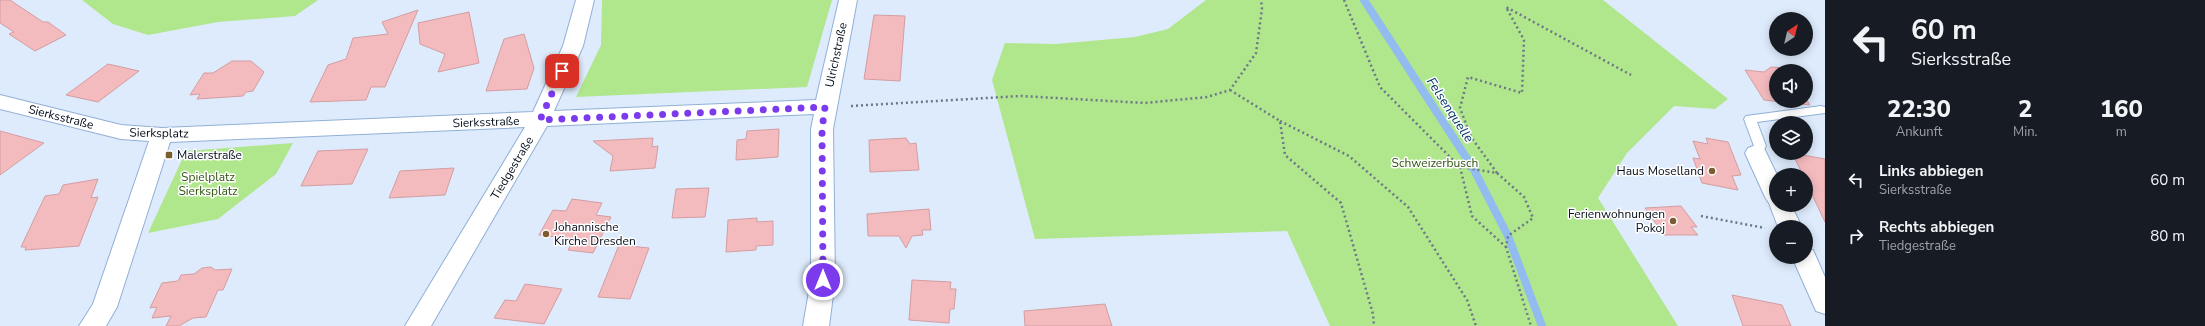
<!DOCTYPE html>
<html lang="de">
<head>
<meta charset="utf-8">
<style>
	:root { --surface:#171b24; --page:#242831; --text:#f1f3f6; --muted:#9ea1a6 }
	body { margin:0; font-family:"Nunito Sans",sans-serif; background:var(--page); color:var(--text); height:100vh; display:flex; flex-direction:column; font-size:15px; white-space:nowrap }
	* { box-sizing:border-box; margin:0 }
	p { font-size:13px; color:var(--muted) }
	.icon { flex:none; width:22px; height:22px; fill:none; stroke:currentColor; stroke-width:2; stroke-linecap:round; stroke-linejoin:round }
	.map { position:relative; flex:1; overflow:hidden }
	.side { display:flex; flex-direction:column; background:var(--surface); width:380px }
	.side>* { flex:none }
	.banner { background:#171b24; color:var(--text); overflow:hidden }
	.needle { width:26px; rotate:35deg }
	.tools { position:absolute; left:1769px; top:12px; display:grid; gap:8px }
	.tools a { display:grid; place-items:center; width:44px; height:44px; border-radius:50%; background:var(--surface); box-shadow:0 2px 10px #0003; font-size:20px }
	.pin { position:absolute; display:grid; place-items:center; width:34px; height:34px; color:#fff; margin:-17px; border-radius:8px; box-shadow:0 2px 6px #0006 }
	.me { position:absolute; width:44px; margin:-22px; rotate:0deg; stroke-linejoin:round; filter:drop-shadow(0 0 3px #0008) }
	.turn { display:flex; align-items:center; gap:14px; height:84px; padding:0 20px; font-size:18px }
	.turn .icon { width:52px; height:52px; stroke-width:2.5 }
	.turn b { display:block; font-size:28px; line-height:34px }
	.eta { display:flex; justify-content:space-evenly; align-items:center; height:68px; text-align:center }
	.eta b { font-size:24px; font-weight:800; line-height:28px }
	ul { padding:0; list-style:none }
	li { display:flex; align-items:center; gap:12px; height:56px; padding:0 20px }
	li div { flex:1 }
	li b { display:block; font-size:15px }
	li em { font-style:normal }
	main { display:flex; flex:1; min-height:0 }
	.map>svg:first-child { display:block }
	.green { fill:#b0e68c }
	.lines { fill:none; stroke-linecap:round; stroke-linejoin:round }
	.stream { stroke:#92bcef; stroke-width:8 }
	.building { fill:#f4bbbf; stroke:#d39da1 }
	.lane-casing { stroke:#90b0d6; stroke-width:2 }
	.street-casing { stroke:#90b0d6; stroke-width:2 }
	.path { stroke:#6d7887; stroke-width:2.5; stroke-dasharray:2 3; stroke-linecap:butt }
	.lane { fill:#fff; fill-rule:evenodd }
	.street { fill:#fff; fill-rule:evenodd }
	.route { stroke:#7c3aed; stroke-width:7; stroke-dasharray:0 12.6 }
	.poi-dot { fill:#7c5d32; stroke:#fff; stroke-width:1.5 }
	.labels { text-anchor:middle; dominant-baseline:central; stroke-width:3; stroke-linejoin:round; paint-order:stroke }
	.street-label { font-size:12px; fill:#040d1a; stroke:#fff }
	.poi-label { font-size:12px; fill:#040d1a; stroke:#fff; text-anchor:start }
	.park-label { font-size:12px; fill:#30540f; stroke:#fff }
	.water-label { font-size:13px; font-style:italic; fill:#01376b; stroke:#fff }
</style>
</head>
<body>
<main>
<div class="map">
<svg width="1825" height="326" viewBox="0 0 1825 326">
	<rect width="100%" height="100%" fill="#deebfc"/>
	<!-- green -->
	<path class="green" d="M82 0H318L295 16 218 22 148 35 113 24Z
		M602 0H832L807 87 576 97 601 45Z
		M1206 0H1603L1728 99 1715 109 1674 106 1627 153 1598 198 1678 326H1330L1287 231 1035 239 992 80 1005 43 1056 44 1135 37 1168 29Z
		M293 143 276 174 218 219 148 233 186 151Z"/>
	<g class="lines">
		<!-- stream -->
		<path class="stream" d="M1364 0 1473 168 1508 236 1542 326"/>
	</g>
	<!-- building -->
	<path class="building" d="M0 0H10L43 22H48L66 35 35 51 9 34 14 32 0 23Z
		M418 10 385 87H371L366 100 310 102 328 65 346 59 353 38 388 34 382 22Z
		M469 12 479 63 438 72 445 54 420 44 418 23Z
		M874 15 905 16 900 81 864 79Z
		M524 34 534 68 527 89 486 91 504 39Z
		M232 61H251L264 72 253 91 246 92 243 96 197 99 200 94 190 95 204 73H213Z
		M108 64 139 71 98 102 66 95Z
		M1771 67 1786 68 1787 71H1776V101L1806 99 1810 105 1764 100 1745 70 1764 72Z
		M779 129 778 157 736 160 737 140 746 139 747 131Z
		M0 131 44 143 0 175Z
		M653 138 652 147 658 146 655 168 610 171 613 156 593 141Z
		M906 138 910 144 916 143 919 170 870 172 869 140Z
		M1706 138 1728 142 1741 175 1732 176 1738 190 1702 183 1693 158 1700 159 1693 141 1708 144Z
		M368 149 352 184 301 186 318 151Z
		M1792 153 1825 159V222L1806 182V175H1803Z
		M454 168 445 195 389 198 400 171Z
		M98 179 91 198 98 197 79 246 25 250 26 247H21L45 196 59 194 63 185Z
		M709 188 705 217 672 218 676 189Z
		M572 199 602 203 596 215 611 217 593 253 568 250 574 239 539 235 553 210 566 211Z
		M1681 206 1697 227H1691L1698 235H1664L1645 208Z
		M929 209 931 230H922L923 235 912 236 906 248 899 236H868L867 214Z
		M757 218V222L773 221V245L756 246V250L726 252 728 220Z
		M619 245 649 248 630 299 598 297Z
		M211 267 215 270 232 269 223 290H218L206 317 193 318 179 326H166L171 316 152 318 157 307 150 308 162 283 178 281 181 275 194 274 202 268Z
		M912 280 951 282 950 289H956L954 309H950L949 323 909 320Z
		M525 284 562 289 544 324 494 318 505 300 516 301Z
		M1732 295 1782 305 1791 326H1743Z
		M1105 304 1112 326H1025L1024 311Z"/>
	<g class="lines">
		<defs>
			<path id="lane" d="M1821 106 1825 107V113L1757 122 1766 146 1760 156H1752L1750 153 1754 146 1744 119 1746 116Z"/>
			<path id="street" d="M576 0H594L583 46 554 111 816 100 839 0H857L833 129 835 280 829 326H803L811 280V129L814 114 547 126 431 326H405L525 127 170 142 117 307 106 326H79L93 304 149 141 121 139 0 109V95L121 125 162 128 533 112 563 46Z
				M1756 145 1764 148 1777 175 1776 205H1791L1802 227H1778L1769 203 1765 197 1745 153 1748 148Z
				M1806 248 1813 250 1825 277V314L1816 311 1792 257H1806Z"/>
		</defs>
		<!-- lane casing -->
		<use href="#lane" class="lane-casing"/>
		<!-- street casing -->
		<use href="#street" class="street-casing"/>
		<!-- path -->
		<path class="path" d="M1344 0 1380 87 1460 167 1497 173 1524 197 1533 218 1508 236 1506 247 1531 326
			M1230 90 1280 121 1285 155 1341 203 1373 314 1374 326
			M851 106 1021 96 1145 103 1207 97 1230 90 1256 53 1262 9 1261 0
			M1280 121 1349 156 1408 207 1467 300 1476 326
			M1460 167 1472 216 1506 247
			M1497 173 1471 137 1460 108 1468 77 1522 93 1524 40 1506 7 1631 75
			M1701 216 1765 228"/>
		<!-- lane -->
		<use href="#lane" class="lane"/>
		<!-- street -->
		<use href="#street" class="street"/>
	</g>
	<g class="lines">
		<!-- route -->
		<path class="route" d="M562 71 540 120 825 107 822 129 823 280"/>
	</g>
	<!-- markers -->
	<g class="poi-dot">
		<rect x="165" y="151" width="8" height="8" rx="2"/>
		<circle cx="1712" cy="171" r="4"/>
		<circle cx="1673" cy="221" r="4"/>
		<circle cx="546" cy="234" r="4"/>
	</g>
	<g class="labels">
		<!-- street labels -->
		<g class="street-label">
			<text transform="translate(836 55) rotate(-78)">Ulrichstraße</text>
			<text transform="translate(61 117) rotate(14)">Sierksstraße</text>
			<text transform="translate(486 122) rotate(-2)">Sierksstraße</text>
			<text transform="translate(159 133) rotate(1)">Sierksplatz</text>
			<text transform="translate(512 168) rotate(-59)">Tiedgestraße</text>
		</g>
		<!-- poi labels -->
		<g class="poi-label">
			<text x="177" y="155">Malerstraße</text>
			<text x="1704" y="171" text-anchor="end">Haus Moselland</text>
			<text x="1665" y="214" text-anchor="end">Ferienwohnungen<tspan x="1665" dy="14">Pokoj</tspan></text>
			<text x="554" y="227">Johannische<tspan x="554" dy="14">Kirche Dresden</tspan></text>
		</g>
		<!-- park labels -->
		<g class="park-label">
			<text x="1435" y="163">Schweizerbusch</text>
			<text x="208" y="177">Spielplatz<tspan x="208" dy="14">Sierksplatz</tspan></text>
		</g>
		<!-- water labels -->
		<g class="water-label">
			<text transform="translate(1450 110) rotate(57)">Felsenquelle</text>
		</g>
	</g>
</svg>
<div class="tools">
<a><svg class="needle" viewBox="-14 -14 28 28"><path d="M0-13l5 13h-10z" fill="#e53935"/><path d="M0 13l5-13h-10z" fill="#9ea1a6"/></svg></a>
<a><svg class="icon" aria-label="sound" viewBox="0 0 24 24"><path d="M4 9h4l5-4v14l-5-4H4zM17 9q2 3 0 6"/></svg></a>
<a><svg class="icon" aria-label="layers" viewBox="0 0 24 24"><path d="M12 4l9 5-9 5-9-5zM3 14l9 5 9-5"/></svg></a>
<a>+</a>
<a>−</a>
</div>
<div class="pin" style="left:562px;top:71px;background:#d93025"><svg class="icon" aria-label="arrive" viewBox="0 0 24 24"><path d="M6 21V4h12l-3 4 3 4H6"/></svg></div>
<svg class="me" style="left:823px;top:280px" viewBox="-20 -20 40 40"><circle r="17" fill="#7c3aed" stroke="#fff" stroke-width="3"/><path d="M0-11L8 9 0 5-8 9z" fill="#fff"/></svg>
</div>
<section class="side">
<div class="banner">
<div class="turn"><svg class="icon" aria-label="left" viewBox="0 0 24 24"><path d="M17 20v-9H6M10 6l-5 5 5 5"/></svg><div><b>60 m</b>Sierksstraße</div></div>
</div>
<div class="eta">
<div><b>22:30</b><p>Ankunft</p></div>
<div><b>2</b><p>Min.</p></div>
<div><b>160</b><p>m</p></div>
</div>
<ul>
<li><svg class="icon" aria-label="left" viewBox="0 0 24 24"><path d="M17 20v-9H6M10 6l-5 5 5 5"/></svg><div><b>Links abbiegen</b><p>Sierksstraße</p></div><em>60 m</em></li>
<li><svg class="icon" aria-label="right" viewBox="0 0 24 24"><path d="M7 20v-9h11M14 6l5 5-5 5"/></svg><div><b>Rechts abbiegen</b><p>Tiedgestraße</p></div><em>80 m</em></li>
</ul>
</section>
</main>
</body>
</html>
